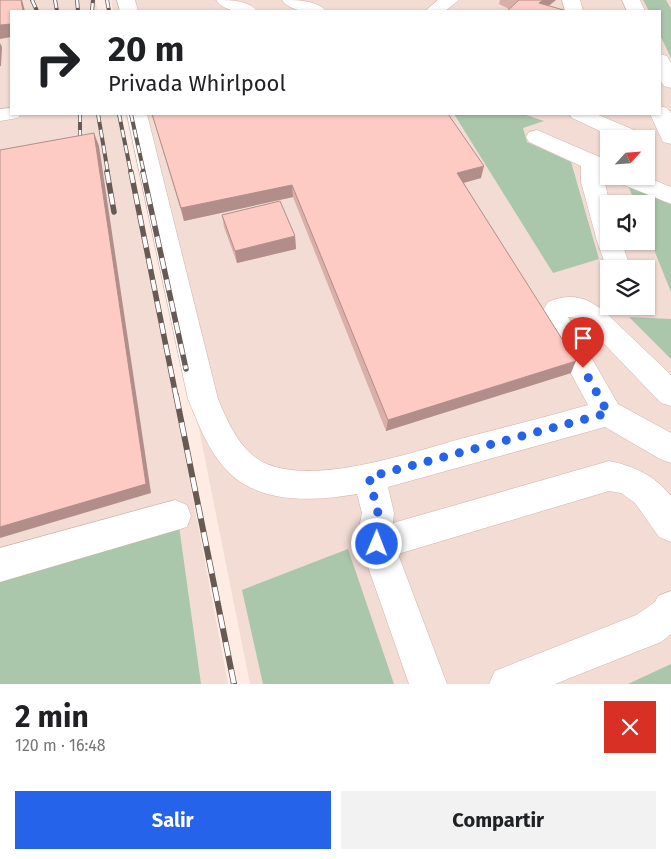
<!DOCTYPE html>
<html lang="es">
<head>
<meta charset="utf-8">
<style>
	:root { --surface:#fff; --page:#f2f2f2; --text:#202124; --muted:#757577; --accent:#2563eb }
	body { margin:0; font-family:"Fira Sans",sans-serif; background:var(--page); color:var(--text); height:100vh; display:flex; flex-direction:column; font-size:19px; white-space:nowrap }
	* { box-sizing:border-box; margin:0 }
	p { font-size:16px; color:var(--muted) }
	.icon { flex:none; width:28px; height:28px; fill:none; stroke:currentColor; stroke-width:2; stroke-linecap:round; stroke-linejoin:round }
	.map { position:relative; height:684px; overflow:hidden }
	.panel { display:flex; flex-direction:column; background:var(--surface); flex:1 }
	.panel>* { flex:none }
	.guide { position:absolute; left:10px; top:10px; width:651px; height:105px; border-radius:0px; box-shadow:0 1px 4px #0004; background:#fff; color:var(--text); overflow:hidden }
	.needle { width:32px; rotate:64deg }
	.fabs { position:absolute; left:600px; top:130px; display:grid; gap:10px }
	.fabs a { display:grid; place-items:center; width:55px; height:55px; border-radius:0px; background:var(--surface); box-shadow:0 1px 4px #0004; font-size:25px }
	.pin { position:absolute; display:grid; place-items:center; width:42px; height:42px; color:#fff; margin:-51px -21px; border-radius:50% 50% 50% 0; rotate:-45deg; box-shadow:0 0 5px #0007 }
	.pin .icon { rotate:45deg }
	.me { position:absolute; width:55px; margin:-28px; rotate:1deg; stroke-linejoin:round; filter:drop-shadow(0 0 4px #0008) }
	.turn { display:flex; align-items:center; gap:18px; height:105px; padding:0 15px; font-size:22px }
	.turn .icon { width:65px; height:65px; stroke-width:2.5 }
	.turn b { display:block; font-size:35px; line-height:42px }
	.round { display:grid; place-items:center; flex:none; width:52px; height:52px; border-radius:0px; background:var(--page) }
	.summary { display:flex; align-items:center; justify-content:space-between; height:85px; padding:0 15px }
	h1 { font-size:30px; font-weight:700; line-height:38px }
	.button { display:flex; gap:10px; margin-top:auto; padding:10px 15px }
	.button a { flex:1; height:58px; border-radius:0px; background:var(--accent); color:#fff; font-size:20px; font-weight:700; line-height:58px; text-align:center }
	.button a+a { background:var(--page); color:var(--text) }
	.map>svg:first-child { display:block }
	.built { fill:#f2dcd3; fill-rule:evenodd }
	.green { fill:#aac6ab }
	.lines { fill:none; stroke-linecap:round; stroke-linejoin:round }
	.minor-casing { stroke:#d0b3a8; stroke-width:1 }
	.minor { fill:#fff; fill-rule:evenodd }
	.rail-far2-casing { stroke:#675a55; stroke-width:4 }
	.rail-far1-casing { stroke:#675a55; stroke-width:5.5 }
	.rail-casing { stroke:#675a55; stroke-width:6 }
	.rail-far2 { stroke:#fcfcfc; stroke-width:2.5; stroke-dasharray:8; stroke-linecap:butt }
	.rail-far1 { stroke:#fcfcfc; stroke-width:4; stroke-dasharray:11; stroke-linecap:butt }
	.rail { stroke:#fcfcfc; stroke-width:4.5; stroke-dasharray:14; stroke-linecap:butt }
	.wall { fill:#daafa9 }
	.shaded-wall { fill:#b18e89 }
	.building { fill:#fdcbc4; stroke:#b18e89 }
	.route { stroke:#2563eb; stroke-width:9; stroke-dasharray:0 16.2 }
</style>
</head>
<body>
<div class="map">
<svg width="671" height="684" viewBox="0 0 671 684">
	<rect width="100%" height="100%" fill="#fdebe4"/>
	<!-- built -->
	<path class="built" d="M0 0H95L98 11H11V114H120L228 684H0Z
		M111 0H671V684H250L136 114H660V11H113ZM609 139H646V176H609ZM609 204H646V241H609ZM609 269H646V306H609Z"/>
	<!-- green -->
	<path class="green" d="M643 0H666L671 9V58L660 35V11H649Z
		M454 114H523L544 121 523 128 527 142 571 162 599 259 553 273Z
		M626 181 671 203V292L646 230V204H636Z
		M629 317 671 319V359Z
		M178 519 201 684H0V572Z
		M348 549 394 684H263L242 590Z
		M671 664V684H628Z"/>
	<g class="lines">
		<defs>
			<path id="minor" d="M117 0H135L138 11H120Z
				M216 0C230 0 248 0 257 11 243 12 225 13 216 0Z
				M282 0C296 0 317 0 326 11 312 12 291 13 282 0Z
				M438 0H459L445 11H425Z
				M562 0H580L583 11H565Z
				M622 0H640L645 11H627Z
				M660 54 667 56 671 63V88L664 86 660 80Z
				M660 106 667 108 671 113V144L663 142 650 114H660Z
				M11 108V114H21L18 118 0 121V109Z
				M127 114H147L218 399C228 423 241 453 267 464 319 486 418 450 471 436 510 426 549 416 588 405L542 320 541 314 548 302C570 293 585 296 604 311L671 375V406L661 403 586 325 577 318 568 317 618 404 671 433V463L660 459 605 427 388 487 394 513 393 523 609 461C634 466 654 475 671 496V542L659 537 635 503 621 493 609 491 398 554 447 684H409L360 544 358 533 362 513 357 494C310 502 250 505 219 461 205 443 197 420 188 399Z
				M569 114H596L644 134 647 139H617L572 118Z
				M537 130 609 161V176H644L671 187V204L614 181 611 177 603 176 610 204 609 241H621L631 269H609V275L597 241 581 182V166L529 142 526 137 529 132Z
				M175 500 187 505 191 516 187 527 0 582V548Z
				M671 591V634L661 642 555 684H489L495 671 636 615 655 602 658 596Z"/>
		</defs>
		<!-- minor casing -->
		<use href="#minor" class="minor-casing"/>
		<!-- minor -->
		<use href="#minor" class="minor"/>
		<defs>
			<path id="rail-far2" d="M32 0 37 11
				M55 0 57 11
				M77 0 78 11
				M107 0 109 11
				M92 11 93 0
				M80 114V143
				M98 114 108 173
				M119 114 131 173
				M131 114 144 173"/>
			<path id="rail-far1" d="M107 172 114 212
				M131 172 176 396
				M143 172 186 369"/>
			<path id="rail" d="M176 395 234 684"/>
		</defs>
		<!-- rail-far2 casing -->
		<use href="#rail-far2" class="rail-far2-casing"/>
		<!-- rail-far1 casing -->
		<use href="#rail-far1" class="rail-far1-casing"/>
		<!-- rail casing -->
		<use href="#rail" class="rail-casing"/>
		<!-- rail-far2 -->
		<use href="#rail-far2" class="rail-far2"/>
		<!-- rail-far1 -->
		<use href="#rail-far1" class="rail-far1"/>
		<!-- rail -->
		<use href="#rail" class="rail"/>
	</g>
	<!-- wall -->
	<path class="wall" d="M500 0H556L549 6 509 9 499 4Z
		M152 114 481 178 464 183 571 373 386 431 293 197 184 221Z
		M222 215 295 236 296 249 237 263 224 227Z"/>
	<!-- shaded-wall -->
	<path class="shaded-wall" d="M21 0H22L25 11H23Z
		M543 0H556L541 11 539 3Z
		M11 24V37L0 39V25Z
		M0 43 2 47 1 66H0Z
		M94 133 99 146 151 493 0 538V527Z
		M484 166 481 178 455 185 457 173Z
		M292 185 293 197 184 221 181 208Z
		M295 236 296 249 237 263 235 251Z
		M576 361 571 373 386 431 388 420Z"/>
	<!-- building -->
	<path class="building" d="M0 0H21L23 11H11V24L0 25Z
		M519 0H543L539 3 567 11H507Z
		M152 114H448L484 166 457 173 576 361 388 420 292 185 181 208Z
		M94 133 146 484 0 527V150Z
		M280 201 295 236 235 251 222 215Z"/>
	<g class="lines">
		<!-- route -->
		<path class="route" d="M377 544 375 533 378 513 369 477 608 413 583 368"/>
	</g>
</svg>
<div class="fabs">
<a><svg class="needle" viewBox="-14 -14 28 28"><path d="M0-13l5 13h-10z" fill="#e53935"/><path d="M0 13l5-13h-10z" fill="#757577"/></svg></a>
<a><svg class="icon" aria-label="sound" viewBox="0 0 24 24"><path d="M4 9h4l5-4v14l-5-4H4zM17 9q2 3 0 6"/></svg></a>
<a><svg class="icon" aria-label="layers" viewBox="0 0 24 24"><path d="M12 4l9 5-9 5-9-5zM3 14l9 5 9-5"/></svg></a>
</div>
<div class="pin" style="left:583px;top:368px;background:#d93025"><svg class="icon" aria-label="arrive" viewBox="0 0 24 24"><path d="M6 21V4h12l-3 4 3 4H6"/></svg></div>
<svg class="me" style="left:377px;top:544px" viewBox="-20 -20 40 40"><circle r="17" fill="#2563eb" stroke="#fff" stroke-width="3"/><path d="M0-11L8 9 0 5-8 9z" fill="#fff"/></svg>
<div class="guide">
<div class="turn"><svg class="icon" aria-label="right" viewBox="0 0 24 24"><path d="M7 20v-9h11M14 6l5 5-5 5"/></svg><div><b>20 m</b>Privada Whirlpool</div></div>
</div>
</div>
<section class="panel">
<div class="summary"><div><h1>2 min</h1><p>120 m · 16:48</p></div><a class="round" style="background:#d93025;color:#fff"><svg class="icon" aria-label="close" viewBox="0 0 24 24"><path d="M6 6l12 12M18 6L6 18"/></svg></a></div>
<div class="button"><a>Salir</a><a>Compartir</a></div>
</section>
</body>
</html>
